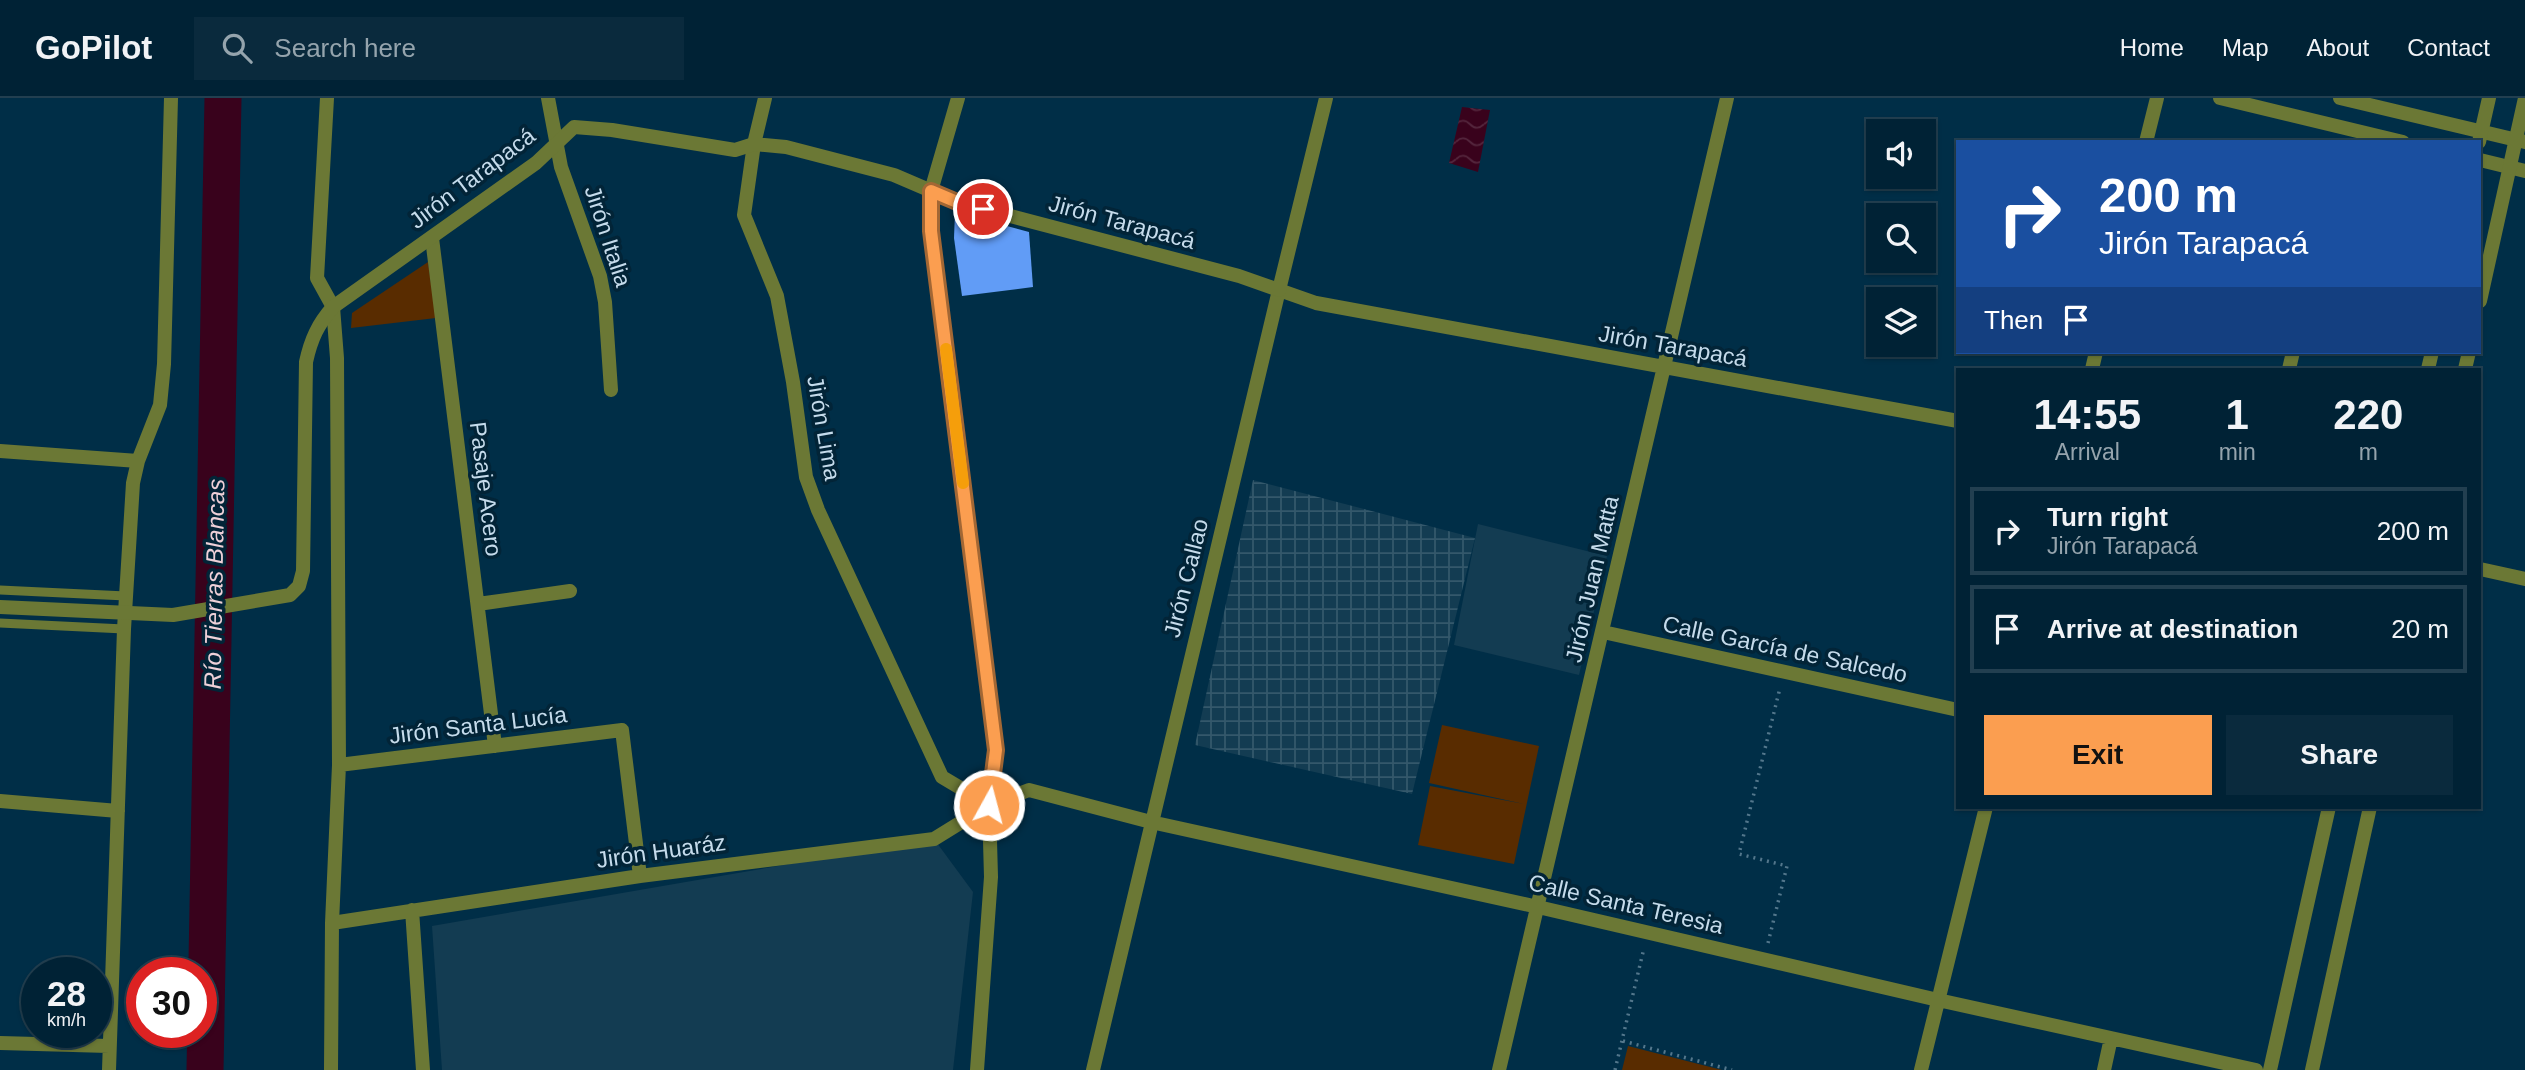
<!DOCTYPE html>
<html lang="en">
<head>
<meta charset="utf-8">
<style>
	:root { --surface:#002235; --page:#0a2a3d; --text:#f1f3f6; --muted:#95a4ad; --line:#223f50; --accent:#fb9e50 }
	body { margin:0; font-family:Arial,sans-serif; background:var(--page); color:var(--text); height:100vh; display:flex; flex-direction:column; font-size:26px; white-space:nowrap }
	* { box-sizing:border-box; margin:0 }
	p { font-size:23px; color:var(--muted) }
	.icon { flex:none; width:38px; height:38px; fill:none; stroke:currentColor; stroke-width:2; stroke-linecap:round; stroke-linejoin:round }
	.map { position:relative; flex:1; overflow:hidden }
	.sheet { position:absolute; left:1956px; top:270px; width:525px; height:441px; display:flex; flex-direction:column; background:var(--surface); border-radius:0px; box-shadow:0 2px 5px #0004,0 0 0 2px var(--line) }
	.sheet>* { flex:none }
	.top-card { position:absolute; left:1956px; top:42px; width:525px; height:214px; border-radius:0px; box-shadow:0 2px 5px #0004,0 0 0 2px var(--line); background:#1a4fa0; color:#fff; overflow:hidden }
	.controls { position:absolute; left:1866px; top:21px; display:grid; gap:14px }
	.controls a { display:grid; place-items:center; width:70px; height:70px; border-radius:0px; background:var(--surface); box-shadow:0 2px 5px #0004,0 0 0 2px var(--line); font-size:35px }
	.speed { position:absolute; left:21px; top:859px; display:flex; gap:14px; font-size:35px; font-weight:700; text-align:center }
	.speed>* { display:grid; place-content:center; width:91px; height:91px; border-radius:50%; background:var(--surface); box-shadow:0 2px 5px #0004,0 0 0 2px var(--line); line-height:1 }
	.speed small { font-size:18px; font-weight:400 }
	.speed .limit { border:10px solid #d22; background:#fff; color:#111 }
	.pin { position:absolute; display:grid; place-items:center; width:60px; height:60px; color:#fff; margin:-30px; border:4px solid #fff; border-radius:50%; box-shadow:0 2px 7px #0007 }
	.me { position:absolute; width:77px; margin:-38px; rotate:7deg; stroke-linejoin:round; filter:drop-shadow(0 0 5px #0008) }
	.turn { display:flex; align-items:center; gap:24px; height:147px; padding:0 28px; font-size:32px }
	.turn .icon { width:91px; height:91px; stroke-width:2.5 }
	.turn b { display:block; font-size:49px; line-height:60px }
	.then { display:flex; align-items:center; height:66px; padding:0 28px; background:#0003; gap:14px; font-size:26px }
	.eta { display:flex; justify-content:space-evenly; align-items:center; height:119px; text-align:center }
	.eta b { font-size:42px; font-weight:800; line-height:49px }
	.button { display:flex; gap:14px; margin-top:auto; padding:14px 28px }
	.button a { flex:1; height:80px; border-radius:0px; background:var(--accent); color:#111; font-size:28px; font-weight:800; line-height:80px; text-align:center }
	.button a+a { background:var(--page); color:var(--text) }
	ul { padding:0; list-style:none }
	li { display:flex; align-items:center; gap:21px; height:88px; margin:0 14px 10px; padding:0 14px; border:4px solid var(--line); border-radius:0px }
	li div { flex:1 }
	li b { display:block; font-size:26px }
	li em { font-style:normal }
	header { display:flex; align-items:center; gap:42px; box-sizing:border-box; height:98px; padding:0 35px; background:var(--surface); border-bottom:2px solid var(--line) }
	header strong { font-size:33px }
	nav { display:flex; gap:38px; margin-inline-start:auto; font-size:24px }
	.search { width:490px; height:63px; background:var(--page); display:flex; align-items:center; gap:18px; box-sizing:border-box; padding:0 24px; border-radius:0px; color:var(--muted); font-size:26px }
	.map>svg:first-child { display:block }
	.built { fill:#133c52 }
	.industrial { fill:url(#industrial-grid) }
	.green { fill:#592c00 }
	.water { fill:url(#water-waves) }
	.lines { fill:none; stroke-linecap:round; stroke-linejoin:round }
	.river { stroke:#39021c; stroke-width:37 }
	.building { fill:#619cf6 }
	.path { stroke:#53778c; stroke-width:3.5; stroke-dasharray:2 5; stroke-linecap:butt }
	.service { stroke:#6b7835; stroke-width:9 }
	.minor { stroke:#6b7835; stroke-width:14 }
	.tertiary { stroke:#6b7835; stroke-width:14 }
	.route-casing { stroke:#a36734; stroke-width:18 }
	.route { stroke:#fb9e50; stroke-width:12 }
	.slow { stroke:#f59e0b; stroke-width:12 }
	.labels { text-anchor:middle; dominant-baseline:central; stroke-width:7; stroke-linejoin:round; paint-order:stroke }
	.street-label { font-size:23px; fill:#c5dbeb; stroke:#022437 }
	.water-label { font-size:24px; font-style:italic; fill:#eed0d8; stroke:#022437 }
</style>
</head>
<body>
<header>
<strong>GoPilot</strong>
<div class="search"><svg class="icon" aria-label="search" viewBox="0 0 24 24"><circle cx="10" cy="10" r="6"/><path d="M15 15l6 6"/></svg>Search here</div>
<nav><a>Home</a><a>Map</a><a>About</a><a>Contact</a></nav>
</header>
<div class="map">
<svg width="2525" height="972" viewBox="0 0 2525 972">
	<defs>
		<pattern id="industrial-grid" width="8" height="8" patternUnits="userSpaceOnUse" patternTransform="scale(1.75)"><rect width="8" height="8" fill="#133c52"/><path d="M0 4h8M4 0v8" fill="none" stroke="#34586b"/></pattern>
		<pattern id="water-waves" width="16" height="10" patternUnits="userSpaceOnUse" patternTransform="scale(1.75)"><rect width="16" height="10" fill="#39021c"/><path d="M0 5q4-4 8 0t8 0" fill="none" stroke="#54263d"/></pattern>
	</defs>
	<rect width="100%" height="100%" fill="#002e47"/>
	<!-- built -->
	<path class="built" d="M1478 426 1607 458 1579 577 1454 547Z
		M934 741 973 794 953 972H442L432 828Z"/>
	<!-- industrial -->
	<path class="industrial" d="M1253 382 1475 440 1412 696 1195 647Z"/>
	<!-- green -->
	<path class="green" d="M428 164 436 220 351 230 352 215Z
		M1442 627 1539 648 1514 766 1418 747 1430 688 1524 706 1429 685Z
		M1628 948 1722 972H1622Z"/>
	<!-- water -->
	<path class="water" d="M1462 9 1490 12 1478 74 1449 65Z"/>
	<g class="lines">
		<!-- river -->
		<path class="river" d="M205 972 223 0"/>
	</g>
	<!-- building -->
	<path class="building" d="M955 114 1029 134 1033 189 962 198 954 140Z"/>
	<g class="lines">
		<!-- path -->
		<path class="path" d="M1768 845 1787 768 1739 756 1780 590
			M1623 943 1732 972
			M1615 972 1644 850"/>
		<!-- service -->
		<path class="service" d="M0 492 126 498
			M0 525 124 531"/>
		<!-- minor -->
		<path class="minor" d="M327 0 317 180 333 209 337 260 339 667 332 825 331 972
			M548 0 561 69 600 178 605 204 611 292
			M958 0 931 93V133L996 652 989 707 991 779 977 972
			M2220 0 2403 44
			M2340 0 2525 44
			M2146 44 2157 0
			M754 46 744 117 777 198 793 284 806 379 818 412 942 679 989 707
			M2480 62 2525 73
			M432 140 495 648
			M2092 271 2096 254
			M2289 271 2293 254
			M0 353 138 363
			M2480 471 2525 481
			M478 506 570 493
			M1603 534 1958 612
			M339 667 622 632 640 778
			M0 703 118 713
			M412 812 423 972
			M332 825 640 778 934 741 989 707 1029 692 1151 724 1538 809 1938 902 2256 972
			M0 945 109 948
			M109 972 124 531 133 385 138 363 160 307 164 266 171 0
			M1093 972 1279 192 1316 205 1958 323
			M1499 972 1727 0
			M1921 972 1986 709
			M2104 972 2111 940"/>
		<!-- tertiary -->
		<path class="tertiary" d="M2479 44 2489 0
			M754 46 765 0
			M2480 203 2525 0
			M2428 271 2432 254
			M2465 271 2469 254
			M0 509 173 517 290 497 299 488 303 473 306 264C311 241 318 226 333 209L536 65 574 29 612 32 735 52 754 46 786 49 894 77 957 104 1239 178 1279 192 1326 0
			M2270 972 2329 709
			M2312 972 2370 709"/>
	</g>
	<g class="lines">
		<defs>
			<path id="route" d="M983 111 957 104 931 93V133L996 652 989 707"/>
		</defs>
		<!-- route casing -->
		<use href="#route" class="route-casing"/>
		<!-- route -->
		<use href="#route" class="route"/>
		<!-- slow -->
		<path class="slow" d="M946 251 963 385"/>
	</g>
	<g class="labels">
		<!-- street labels -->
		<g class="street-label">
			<text transform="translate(472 80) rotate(-37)">Jirón Tarapacá</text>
			<text transform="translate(1122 124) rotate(15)">Jirón Tarapacá</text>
			<text transform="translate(608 138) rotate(72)">Jirón Italia</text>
			<text transform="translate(1673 248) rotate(10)">Jirón Tarapacá</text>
			<text transform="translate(824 330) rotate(80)">Jirón Lima</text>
			<text transform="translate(486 391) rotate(83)">Pasaje Acero</text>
			<text transform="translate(1186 480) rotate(-76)">Jirón Callao</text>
			<text transform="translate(1592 481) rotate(-77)">Jirón Juan Matta</text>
			<text transform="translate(1785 551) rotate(12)">Calle García de Salcedo</text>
			<text transform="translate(478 627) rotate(-7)">Jirón Santa Lucía</text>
			<text transform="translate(661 753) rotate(-8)">Jirón Huaráz</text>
			<text transform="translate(1626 806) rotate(13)">Calle Santa Teresia</text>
		</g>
		<!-- water labels -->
		<g class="water-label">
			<text transform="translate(214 486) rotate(-89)">Río Tierras Blancas</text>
		</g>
	</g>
</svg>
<div class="controls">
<a><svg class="icon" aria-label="sound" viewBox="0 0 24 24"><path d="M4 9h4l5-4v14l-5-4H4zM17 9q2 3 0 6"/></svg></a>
<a><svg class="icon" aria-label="search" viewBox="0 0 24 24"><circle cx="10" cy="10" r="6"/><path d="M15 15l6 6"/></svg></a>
<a><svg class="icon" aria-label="layers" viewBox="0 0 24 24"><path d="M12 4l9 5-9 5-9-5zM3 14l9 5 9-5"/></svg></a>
</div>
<div class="speed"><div>28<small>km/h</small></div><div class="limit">30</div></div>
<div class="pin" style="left:983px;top:111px;background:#d93025"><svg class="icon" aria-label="arrive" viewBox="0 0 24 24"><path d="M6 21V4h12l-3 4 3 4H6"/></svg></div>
<svg class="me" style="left:989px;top:707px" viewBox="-20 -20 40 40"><circle r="17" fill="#fb9e50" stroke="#fff" stroke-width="3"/><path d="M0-11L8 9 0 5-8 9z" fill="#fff"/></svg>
<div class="top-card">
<div class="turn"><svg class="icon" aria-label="right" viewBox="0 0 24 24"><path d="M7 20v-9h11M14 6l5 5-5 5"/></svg><div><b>200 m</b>Jirón Tarapacá</div></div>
<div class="then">Then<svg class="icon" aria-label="arrive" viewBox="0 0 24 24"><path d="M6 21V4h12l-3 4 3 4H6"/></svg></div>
</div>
<section class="sheet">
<div class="eta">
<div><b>14:55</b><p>Arrival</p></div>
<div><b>1</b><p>min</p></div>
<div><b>220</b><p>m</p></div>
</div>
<ul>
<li><svg class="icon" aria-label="right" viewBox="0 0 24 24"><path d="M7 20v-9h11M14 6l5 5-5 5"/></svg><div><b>Turn right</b><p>Jirón Tarapacá</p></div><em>200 m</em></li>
<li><svg class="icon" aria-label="arrive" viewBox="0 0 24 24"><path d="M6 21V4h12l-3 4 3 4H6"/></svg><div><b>Arrive at destination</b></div><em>20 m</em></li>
</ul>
<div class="button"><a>Exit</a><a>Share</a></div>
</section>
</div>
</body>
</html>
